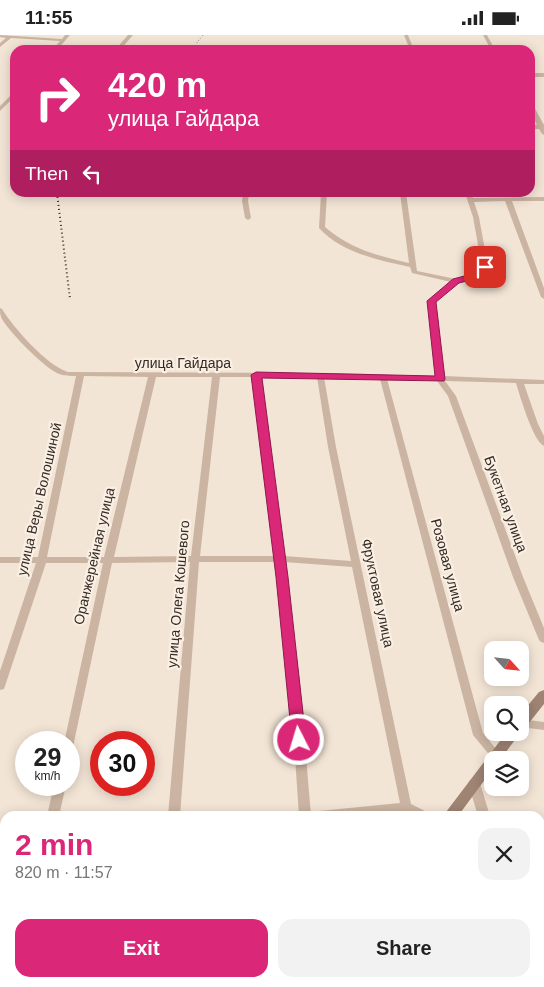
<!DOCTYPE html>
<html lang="en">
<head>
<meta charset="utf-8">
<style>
	:root { --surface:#fff; --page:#f2f2f2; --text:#222; --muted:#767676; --accent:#db2777 }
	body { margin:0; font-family:Arial,sans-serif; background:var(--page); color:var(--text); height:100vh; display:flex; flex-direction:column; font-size:19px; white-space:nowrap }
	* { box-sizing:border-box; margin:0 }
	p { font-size:16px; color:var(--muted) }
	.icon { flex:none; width:28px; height:28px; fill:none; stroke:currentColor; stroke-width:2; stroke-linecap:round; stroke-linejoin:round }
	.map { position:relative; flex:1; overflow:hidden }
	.sheet { position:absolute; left:0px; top:776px; width:545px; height:176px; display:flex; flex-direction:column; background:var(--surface); border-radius:15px 15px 0 0; box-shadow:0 2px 12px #0003 }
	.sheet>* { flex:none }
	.top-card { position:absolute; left:10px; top:10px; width:525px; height:152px; border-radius:15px; box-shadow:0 2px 12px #0003; background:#db2777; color:#fff; overflow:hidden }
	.needle { width:32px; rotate:117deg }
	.buttons { position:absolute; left:484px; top:606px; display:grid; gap:10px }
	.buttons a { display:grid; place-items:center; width:45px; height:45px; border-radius:10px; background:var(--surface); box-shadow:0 2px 12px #0003; font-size:25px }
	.speed { position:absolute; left:15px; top:696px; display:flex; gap:10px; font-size:25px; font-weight:700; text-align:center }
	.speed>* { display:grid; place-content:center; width:65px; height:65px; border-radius:50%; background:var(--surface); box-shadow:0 2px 12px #0003; line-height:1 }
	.speed small { font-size:12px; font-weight:400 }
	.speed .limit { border:8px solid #d22; background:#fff; color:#111 }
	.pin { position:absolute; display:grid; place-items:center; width:42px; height:42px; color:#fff; margin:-21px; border-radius:10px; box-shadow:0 2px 8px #0006 }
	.me { position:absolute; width:55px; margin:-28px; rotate:355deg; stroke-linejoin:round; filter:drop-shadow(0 0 4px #0008) }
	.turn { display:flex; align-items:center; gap:18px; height:105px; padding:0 15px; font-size:22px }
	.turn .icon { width:65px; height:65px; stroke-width:2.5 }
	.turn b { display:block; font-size:35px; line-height:42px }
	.then { display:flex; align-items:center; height:48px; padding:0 15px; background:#0003; gap:10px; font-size:19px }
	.round { display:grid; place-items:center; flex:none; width:52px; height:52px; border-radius:15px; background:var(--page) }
	.head { display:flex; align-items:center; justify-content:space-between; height:85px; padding:0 15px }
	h1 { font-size:30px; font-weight:700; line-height:38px; color:var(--accent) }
	.primary-button { display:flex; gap:10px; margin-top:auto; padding:10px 15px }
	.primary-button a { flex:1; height:58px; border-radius:15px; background:var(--accent); color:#fff; font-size:20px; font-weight:700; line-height:58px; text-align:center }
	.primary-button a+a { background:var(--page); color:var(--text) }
	.status { display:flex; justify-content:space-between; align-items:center; height:35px; padding:0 25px; background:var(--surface); direction:ltr }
	.status svg { height:14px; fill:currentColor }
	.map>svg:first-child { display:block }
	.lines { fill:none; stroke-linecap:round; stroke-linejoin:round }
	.minor { fill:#cbb5a2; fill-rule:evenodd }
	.secondary { fill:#9f8373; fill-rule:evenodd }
	.rail-far1 { stroke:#352a25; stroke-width:1; stroke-dasharray:0.5 2.5; stroke-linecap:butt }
	.rail { stroke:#352a25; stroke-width:2; stroke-dasharray:1 3; stroke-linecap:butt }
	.route { fill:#db2777; stroke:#8e194d }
	.labels { text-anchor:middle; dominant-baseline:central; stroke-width:4.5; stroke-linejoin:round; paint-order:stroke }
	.street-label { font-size:14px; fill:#352a25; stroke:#faefe3 }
</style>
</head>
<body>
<div class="status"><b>11:55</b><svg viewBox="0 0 49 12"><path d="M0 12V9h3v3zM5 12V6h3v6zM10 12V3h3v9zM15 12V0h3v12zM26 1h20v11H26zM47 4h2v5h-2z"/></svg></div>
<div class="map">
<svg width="544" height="952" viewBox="0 0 544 952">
	<rect width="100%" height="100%" fill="#f3e5d6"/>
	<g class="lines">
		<!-- minor -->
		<path class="minor" d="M0 0 62 4 65 0H70L57 15H52L60 6 11 3 0 12V8L6 3 0 2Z
			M128 0H133L120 15H115Z
			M404 0H408L414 15H410Z
			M483 0H487L495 15H491Z
			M530 38H544V42H530Z
			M15 56V61L0 76V71Z
			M530 68 533 70 544 90V100L542 99 539 94H530V90H537L530 75Z
			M243 158H249L248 166 251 183 248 185 245 183 242 166Z
			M321 158H327L325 192C350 214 379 221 409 228L400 158H406L417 236 456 244 473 240 482 232 473 182 465 158H471L473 163 544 162V166H512L544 253V264L541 262 505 166 474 167 479 182 488 232 477 242 458 247 435 267 443 341 544 345V349H524L538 389 544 401V411C533 406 520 361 516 348L445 346 456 361 523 542 544 593V608L541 607 539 605 513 542 448 361 437 346 387 344 483 698 501 720 500 723 496 724 492 723 473 700 380 344 324 342 336 412 411 769 429 778 431 781H402V777L362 781H313L315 778 319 776 400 768 352 532 284 527 300 648 311 781H299L290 648 275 527H199L180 781H168L190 527 112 528 73 712 69 713V708H64L103 528H46L4 654 0 655V636L36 528H0V522H38L76 341C69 341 63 341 57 338 44 332 9 297 2 284 0 280 0 277 0 273L2 274C14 293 46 330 68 337L338 338 436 341 428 266 451 247 412 238 410 232C378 225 342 218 319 193ZM84 341 148 342 104 522H47ZM156 342H212L191 521 114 522ZM220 342H252L274 521H200ZM260 342H317L328 412 351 526 284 521Z
			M520 684 544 687V695L520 692Z
			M474 744 478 745 480 748 490 781H478L468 748 470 745Z
			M54 750H66L59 781H47Z
			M0 829H5V839H0Z
			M10 948H22L21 952H9Z
			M161 948H173V952H161Z
			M400 948H412V952H400Z
			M512 948H524L525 952H513Z"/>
		<!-- secondary -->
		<path class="secondary" d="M544 655V669L525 693 520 694V680L539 657Z
			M506 698H520L500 725H492V735L458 781H443Z
			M318 948H335L333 952H316Z"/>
		<!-- rail-far1 -->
		<path class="rail-far1" d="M191 15 203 0"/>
		<!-- rail -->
		<path class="rail" d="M57 158 70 264"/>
	</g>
	<!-- route -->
	<path class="route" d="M485 229 490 232 478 243 459 248 436 267 445 344 444 346 262 343 288 542 306 705 304 709 299 711 294 709 292 705 276 542 251 340 256 337 435 341 427 266 453 244 472 239Z"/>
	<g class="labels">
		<!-- street labels -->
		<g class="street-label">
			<text x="183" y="328">улица Гайдара</text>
			<text transform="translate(39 464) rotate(-77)">улица Веры Волошиной</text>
			<text transform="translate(506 469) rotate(70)">Букетная улица</text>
			<text transform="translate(94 521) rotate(-77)">Оранжерейная улица</text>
			<text transform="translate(448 530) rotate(75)">Розовая улица</text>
			<text transform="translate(378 558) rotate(78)">Фруктовая улица</text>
			<text transform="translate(178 559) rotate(-85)">улица Олега Кошевого</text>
		</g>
	</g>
</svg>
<div class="buttons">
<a><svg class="needle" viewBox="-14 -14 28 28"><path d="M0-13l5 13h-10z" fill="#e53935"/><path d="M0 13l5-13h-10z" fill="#767676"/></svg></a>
<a><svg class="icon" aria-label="search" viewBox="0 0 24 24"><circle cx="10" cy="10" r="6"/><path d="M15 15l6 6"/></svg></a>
<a><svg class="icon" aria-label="layers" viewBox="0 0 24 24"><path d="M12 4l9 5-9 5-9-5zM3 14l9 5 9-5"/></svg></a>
</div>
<div class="speed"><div>29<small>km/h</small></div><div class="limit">30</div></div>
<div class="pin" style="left:485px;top:232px;background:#d93025"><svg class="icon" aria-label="arrive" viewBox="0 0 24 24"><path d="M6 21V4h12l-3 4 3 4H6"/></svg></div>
<svg class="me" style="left:299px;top:705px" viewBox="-20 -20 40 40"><circle r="17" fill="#db2777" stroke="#fff" stroke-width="3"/><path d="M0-11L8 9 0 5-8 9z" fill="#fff"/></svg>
<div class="top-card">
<div class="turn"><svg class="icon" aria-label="right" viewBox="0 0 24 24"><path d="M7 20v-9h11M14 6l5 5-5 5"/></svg><div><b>420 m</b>улица Гайдара</div></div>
<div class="then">Then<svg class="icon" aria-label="left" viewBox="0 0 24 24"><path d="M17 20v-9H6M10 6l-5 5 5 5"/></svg></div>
</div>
<section class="sheet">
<div class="head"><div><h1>2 min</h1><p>820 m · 11:57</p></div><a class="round"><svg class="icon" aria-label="close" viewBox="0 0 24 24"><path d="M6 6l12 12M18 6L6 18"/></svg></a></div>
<div class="primary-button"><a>Exit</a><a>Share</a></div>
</section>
</div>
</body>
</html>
